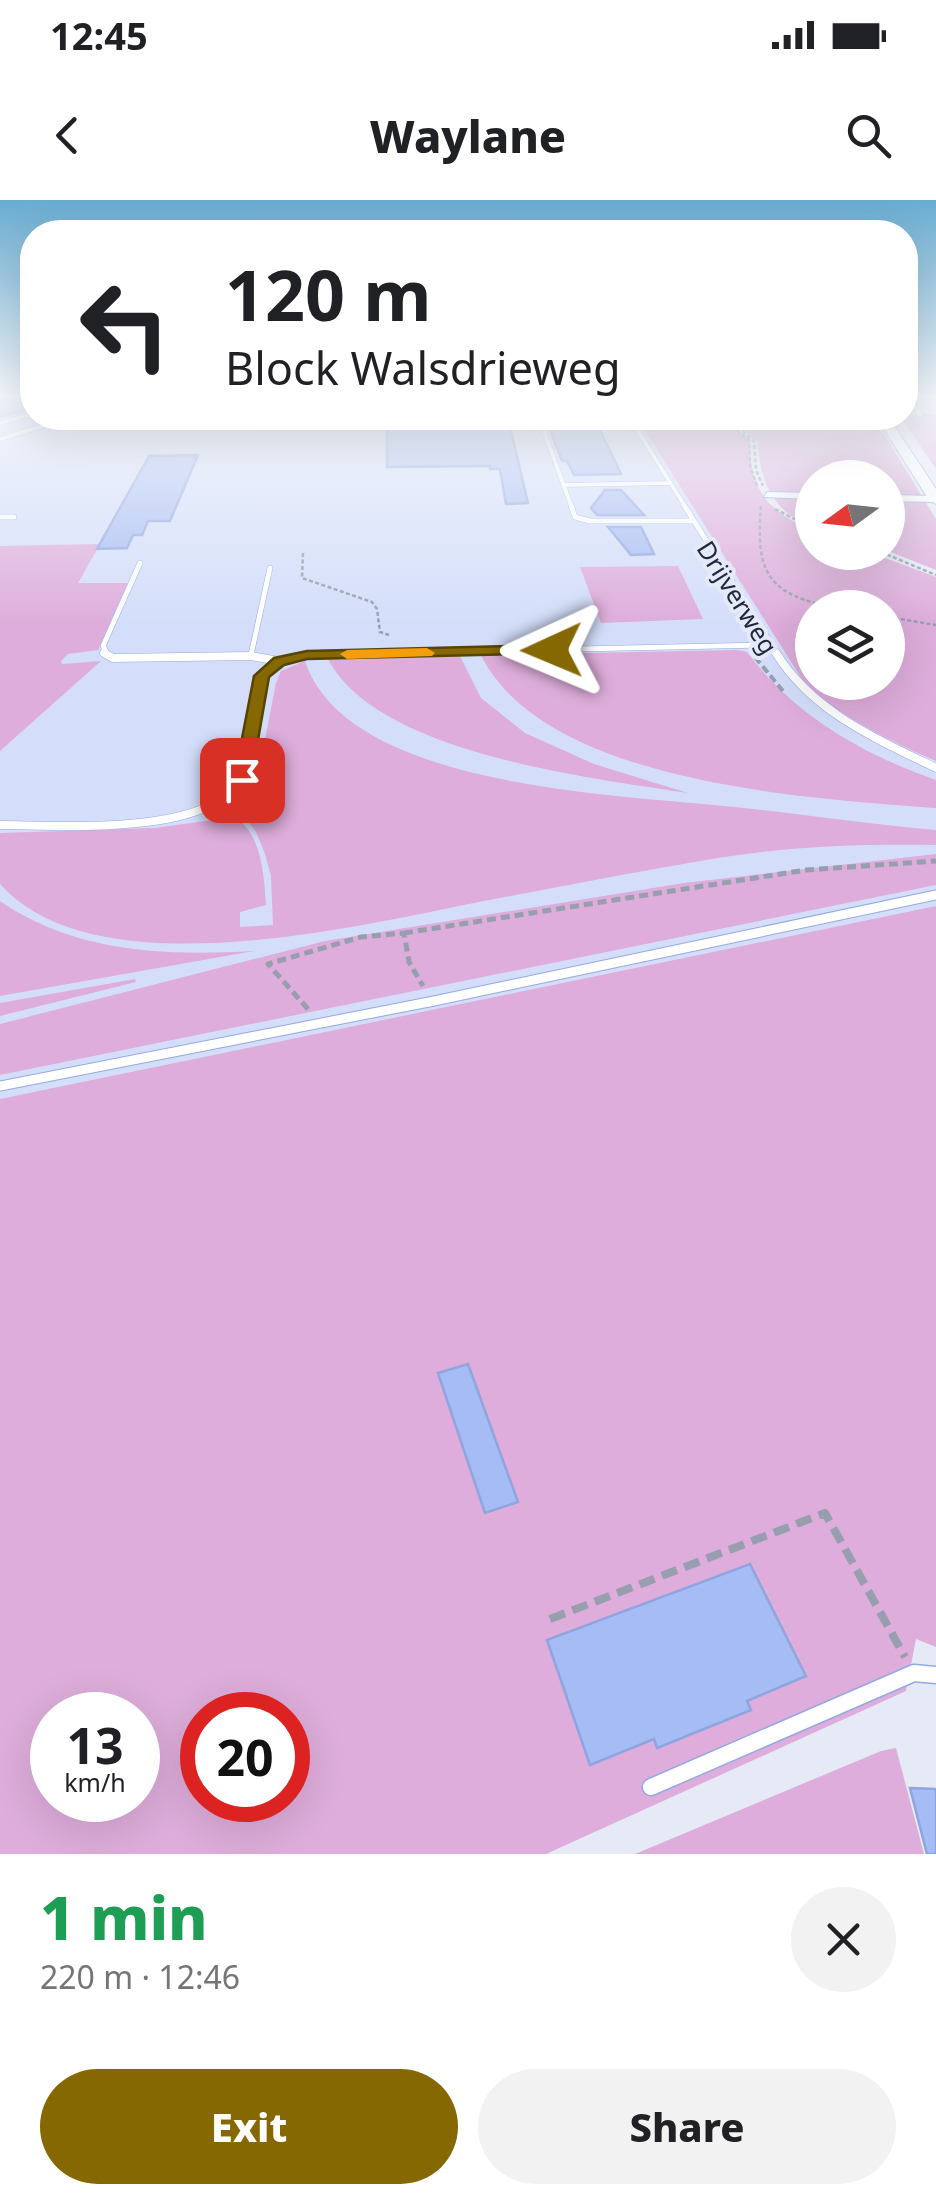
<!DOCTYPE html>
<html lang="en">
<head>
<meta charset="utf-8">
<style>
	:root { --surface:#fff; --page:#f2f2f2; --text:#202124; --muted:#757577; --accent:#866803 }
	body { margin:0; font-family:"Noto Sans",sans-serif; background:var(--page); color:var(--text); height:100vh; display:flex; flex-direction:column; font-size:38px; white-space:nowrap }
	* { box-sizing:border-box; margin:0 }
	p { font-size:32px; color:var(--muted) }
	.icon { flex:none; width:55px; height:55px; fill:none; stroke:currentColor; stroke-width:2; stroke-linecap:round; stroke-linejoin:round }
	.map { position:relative; height:1654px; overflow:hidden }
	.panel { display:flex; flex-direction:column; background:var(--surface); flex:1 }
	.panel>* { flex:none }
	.top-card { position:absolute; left:20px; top:20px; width:898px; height:210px; border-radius:40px; box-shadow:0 10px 40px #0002; background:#fff; color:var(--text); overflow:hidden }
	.needle { width:65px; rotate:255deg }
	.buttons { position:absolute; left:795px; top:260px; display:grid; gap:20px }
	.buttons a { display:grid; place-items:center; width:110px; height:110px; border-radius:50%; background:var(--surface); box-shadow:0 10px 40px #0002; font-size:50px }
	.speed { position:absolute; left:30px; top:1492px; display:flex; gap:20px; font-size:50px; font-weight:700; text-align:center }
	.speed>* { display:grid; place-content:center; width:130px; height:130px; border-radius:50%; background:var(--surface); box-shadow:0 10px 40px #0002; line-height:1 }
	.speed small { font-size:25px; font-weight:400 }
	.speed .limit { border:15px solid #d22; background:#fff; color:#111 }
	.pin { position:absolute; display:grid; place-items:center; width:85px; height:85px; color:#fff; margin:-42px; border-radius:20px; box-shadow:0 5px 15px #0006 }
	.me { position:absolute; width:110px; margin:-55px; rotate:269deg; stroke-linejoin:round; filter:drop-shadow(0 0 8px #0008) }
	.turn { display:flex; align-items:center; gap:35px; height:210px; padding:0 40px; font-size:45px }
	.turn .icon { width:130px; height:130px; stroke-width:2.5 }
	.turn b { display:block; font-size:70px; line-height:85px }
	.round { display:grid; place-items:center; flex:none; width:105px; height:105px; border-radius:52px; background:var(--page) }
	.overview { display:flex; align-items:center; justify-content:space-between; height:170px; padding:0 40px }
	h1 { font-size:60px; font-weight:800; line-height:75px; color:#1e9e55 }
	.action { display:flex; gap:20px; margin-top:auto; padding:20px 40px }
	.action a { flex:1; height:115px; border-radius:60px; background:var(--accent); color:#fff; font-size:40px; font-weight:800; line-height:115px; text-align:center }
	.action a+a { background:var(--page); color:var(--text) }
	.status { display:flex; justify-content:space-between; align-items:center; height:70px; padding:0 50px; background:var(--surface); direction:ltr }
	.status svg { height:28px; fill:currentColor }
	header { display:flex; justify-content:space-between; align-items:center; height:130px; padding:0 40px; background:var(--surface); font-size:45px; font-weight:800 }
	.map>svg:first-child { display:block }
	.built { fill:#d4defa }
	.green { fill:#deaddb; fill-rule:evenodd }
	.building { fill:#a6bcf4; stroke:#8fa5df; stroke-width:2.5 }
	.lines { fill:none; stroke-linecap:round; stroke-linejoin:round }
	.lane-far4-casing { stroke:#93a9e3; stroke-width:5 }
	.lane-far3-casing { stroke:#93a9e3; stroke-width:6 }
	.lane-far2-casing { stroke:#93a9e3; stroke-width:9 }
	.lane-far1-casing { stroke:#93a9e3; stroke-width:11 }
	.lane-casing { stroke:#93a9e3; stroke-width:19 }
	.street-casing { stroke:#93a9e3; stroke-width:2 }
	.secondary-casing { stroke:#93a9e3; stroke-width:2 }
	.path-far3 { stroke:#979eae; stroke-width:2.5; stroke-dasharray:4 2.5; stroke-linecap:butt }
	.path-far2 { stroke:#979eae; stroke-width:4; stroke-dasharray:8 4; stroke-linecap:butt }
	.path-far1 { stroke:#979eae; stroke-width:5; stroke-dasharray:9 5; stroke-linecap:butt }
	.path { stroke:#979eae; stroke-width:8; stroke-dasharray:16 8; stroke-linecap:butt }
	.lane-far4 { stroke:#fff; stroke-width:4 }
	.lane-far3 { stroke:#fff; stroke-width:5 }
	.lane-far2 { stroke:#fff; stroke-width:8 }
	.lane-far1 { stroke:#fff; stroke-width:9 }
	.lane { stroke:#fff; stroke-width:16 }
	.street { fill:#fff; fill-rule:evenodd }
	.secondary { fill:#fff; fill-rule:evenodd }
	.route { fill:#866803; stroke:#574402; stroke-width:2.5 }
	.slow { fill:#f59e0b }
	.labels { text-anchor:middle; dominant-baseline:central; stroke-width:8; stroke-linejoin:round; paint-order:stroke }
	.far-street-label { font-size:25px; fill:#20283f; stroke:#e5eaf6 }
</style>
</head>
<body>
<div class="status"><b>12:45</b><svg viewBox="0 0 49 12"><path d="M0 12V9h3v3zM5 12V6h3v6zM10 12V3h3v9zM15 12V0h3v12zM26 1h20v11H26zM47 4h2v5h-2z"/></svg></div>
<header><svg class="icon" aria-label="back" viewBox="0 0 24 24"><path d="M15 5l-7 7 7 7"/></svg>Waylane<svg class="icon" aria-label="search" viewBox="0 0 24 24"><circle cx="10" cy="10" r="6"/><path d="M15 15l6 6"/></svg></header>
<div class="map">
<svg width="936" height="1654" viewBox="0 0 936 1654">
	<rect width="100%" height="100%" fill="#e5eaf6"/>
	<!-- built -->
	<path class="built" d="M0 194H32V218H643L812 482 936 554V727L0 902Z"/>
	<!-- green -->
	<path class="green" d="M905 213 936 214V269L901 218H905Z
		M637 218H725L750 241C749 291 770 313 812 330V352L872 353 936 377V561C889 541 846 519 807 487ZM812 408H888V482H812Z
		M731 218H874L936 319V370L888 351V278H812V326C774 313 759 281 758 242Z
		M100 344 78 383H128L98 450 68 454 61 461 62 464 101 461 0 551V346Z
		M678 366 703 419 601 423 580 367Z
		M737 450 747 452C794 515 862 554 936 580V608C808 598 545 584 481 455Z
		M460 456 481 498 525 533 594 564 688 593C592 578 377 554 328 459Z
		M305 461C346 587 612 594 724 606 795 613 865 624 936 630V645C864 644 795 646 724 657 644 670 564 686 484 701 361 725 96 792 0 684V633L155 628 234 617C262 632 264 677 266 705L240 712V727L273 725 271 676 265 654 256 632 242 614V602L258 575 276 483 281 471Z
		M936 654V685L0 875V824L325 741 684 683Z
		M0 701C75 753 166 756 254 751L0 796Z
		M936 706V1447L916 1439 906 1491 546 1654H0V899ZM52 1515H138V1600H52ZM202 1515H288V1600H202Z
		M135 779 136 782 0 816V803Z
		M896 1548 924 1654H635L881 1551Z"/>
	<!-- building -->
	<path class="building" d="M9 194H32V208L0 217V196Z
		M387 218H447L449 229H494L492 218H508L528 303 506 304 500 269H490V266L387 267Z
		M598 226 621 274 574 275 567 261H562L549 227Z
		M198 255 170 321H148L142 335H133L127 348 97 349 149 256Z
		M605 290H621L644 315H597L591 308Z
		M608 327H641L654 354 631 355Z
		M468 1164 518 1302 485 1313 438 1173Z
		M750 1364 806 1476 747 1501 751 1510 657 1548 654 1539 590 1565 547 1440Z
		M910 1588 936 1589V1654H927Z"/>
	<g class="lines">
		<defs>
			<path id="lane-far4" d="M905 194 920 215
				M539 218 572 308
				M630 218 686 308
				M541 222 632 220
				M0 223 32 214
				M0 239 69 218
				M564 285 669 283"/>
			<path id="lane-far3" d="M571 305 575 317 590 321H691
				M684 305 778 455
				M0 317H14
				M108 455 103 446 140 363
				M251 455 270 368
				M305 455 768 445"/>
			<path id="lane-far2" d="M104 453 113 458 251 456 279 461 307 455 406 453
				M776 453C813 512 875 538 936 568
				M0 625C59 625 206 637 241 580 256 557 257 503 261 475L279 461"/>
			<path id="lane-far1" d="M0 886 434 801 936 695"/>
			<path id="lane" d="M651 1587 914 1473 936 1475"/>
			<path id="street" d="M767 292 812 293V299L764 297Z
				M888 295 935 296 936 302 888 301Z"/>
			<path id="secondary" d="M877 218H889L936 289V304L929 300Z"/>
		</defs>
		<!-- lane-far4 casing -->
		<use href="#lane-far4" class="lane-far4-casing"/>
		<!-- lane-far3 casing -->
		<use href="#lane-far3" class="lane-far3-casing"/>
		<!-- lane-far2 casing -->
		<use href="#lane-far2" class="lane-far2-casing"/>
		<!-- lane-far1 casing -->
		<use href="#lane-far1" class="lane-far1-casing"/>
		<!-- lane casing -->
		<use href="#lane" class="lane-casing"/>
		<!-- street casing -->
		<use href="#street" class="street-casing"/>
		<!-- secondary casing -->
		<use href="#secondary" class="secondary-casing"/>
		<!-- path-far3 -->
		<path class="path-far3" d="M722 218 749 240 750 266 757 286
			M728 218 754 241 756 270 763 286
			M761 306C755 375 769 395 837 408
			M775 309 812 328
			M881 352 936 375
			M303 353 302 378 372 402 377 409 380 432 389 435
			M888 417 936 425"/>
		<!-- path-far2 -->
		<path class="path-far2" d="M755 457 783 491"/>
		<!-- path-far1 -->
		<path class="path-far1" d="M404 733 806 670 936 661
			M308 809 268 764 361 737 404 733 409 762 423 786"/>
		<!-- path -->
		<path class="path" d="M550 1419 825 1313 905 1457"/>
		<!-- lane-far4 -->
		<use href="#lane-far4" class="lane-far4"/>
		<!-- lane-far3 -->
		<use href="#lane-far3" class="lane-far3"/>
		<!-- lane-far2 -->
		<use href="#lane-far2" class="lane-far2"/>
		<!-- lane-far1 -->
		<use href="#lane-far1" class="lane-far1"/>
		<!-- lane -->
		<use href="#lane" class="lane"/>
		<!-- street -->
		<use href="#street" class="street"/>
		<!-- secondary -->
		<use href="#secondary" class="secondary"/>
	</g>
	<!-- sky -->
	<linearGradient id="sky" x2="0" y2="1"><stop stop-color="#69acd1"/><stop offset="0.46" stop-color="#f3f6fb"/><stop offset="1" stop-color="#f3f6fb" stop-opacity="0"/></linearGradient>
	<rect width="936" height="425" fill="url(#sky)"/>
	<!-- route -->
	<path class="route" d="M552 445 559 450 557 453 307 459 284 465 269 477 251 580 242 585 234 580 254 476 274 458 307 451Z"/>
	<!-- slow -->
	<path class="slow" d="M427 448 435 453 432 456 347 459 340 454 347 450Z"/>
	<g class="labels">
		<!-- far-street labels -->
		<g class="far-street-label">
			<text transform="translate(738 397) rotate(58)">Drijverweg</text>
		</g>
	</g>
</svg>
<div class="buttons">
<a><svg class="needle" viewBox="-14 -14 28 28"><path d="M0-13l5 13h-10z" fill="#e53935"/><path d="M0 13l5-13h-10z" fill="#757577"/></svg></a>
<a><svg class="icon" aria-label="layers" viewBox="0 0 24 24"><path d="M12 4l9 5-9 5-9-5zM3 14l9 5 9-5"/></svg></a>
</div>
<div class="speed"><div>13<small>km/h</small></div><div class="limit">20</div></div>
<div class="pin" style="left:242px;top:580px;background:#d93025"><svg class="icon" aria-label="arrive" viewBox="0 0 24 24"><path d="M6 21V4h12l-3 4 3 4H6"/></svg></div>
<svg class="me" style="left:552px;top:450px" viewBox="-20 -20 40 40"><path d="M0-17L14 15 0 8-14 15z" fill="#866803" stroke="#fff" stroke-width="4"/></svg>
<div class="top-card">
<div class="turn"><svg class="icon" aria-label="left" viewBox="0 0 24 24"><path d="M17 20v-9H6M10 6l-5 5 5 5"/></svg><div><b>120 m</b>Block Walsdrieweg</div></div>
</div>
</div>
<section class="panel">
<div class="overview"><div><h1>1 min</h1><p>220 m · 12:46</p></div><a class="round"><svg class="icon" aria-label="close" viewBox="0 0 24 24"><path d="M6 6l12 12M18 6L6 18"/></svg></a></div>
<div class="action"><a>Exit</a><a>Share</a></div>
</section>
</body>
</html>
